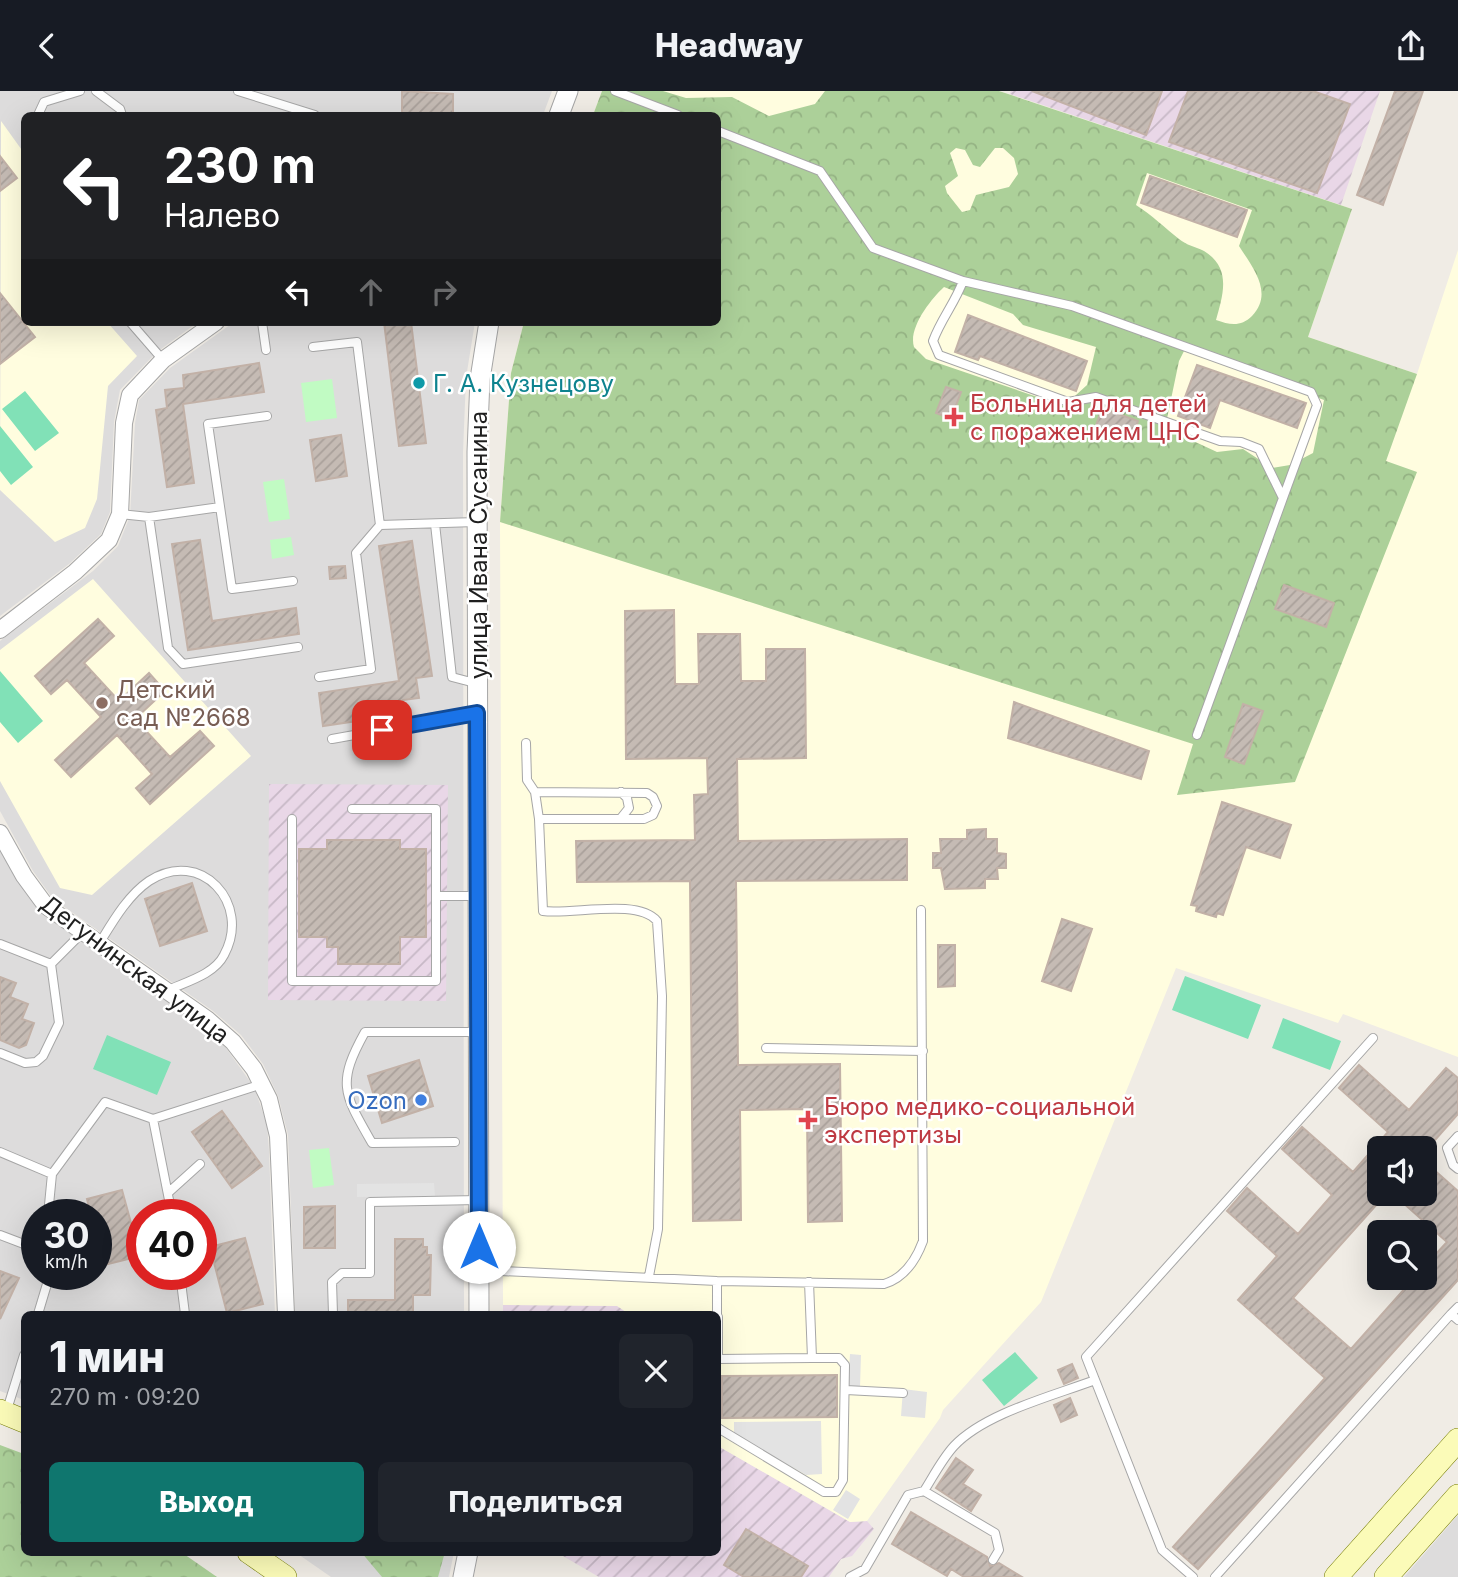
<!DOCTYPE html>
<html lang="ru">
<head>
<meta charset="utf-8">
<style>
	:root { --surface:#171b24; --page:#20242c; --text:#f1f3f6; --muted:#9ea1a6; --accent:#0f766e }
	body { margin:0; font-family:Inter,sans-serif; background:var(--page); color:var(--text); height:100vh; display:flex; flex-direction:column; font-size:26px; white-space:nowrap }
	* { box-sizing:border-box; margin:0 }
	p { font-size:23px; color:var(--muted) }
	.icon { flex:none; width:38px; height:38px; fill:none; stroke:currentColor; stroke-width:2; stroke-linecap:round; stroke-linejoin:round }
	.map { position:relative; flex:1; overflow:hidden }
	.side { position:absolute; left:21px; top:1220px; width:700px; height:245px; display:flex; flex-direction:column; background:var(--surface); border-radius:10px; box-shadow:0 7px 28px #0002 }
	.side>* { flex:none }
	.top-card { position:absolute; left:21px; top:21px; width:700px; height:214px; border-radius:10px; box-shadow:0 7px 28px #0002; background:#202124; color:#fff; overflow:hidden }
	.fabs { position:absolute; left:1367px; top:1045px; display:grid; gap:14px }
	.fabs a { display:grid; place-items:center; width:70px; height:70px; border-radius:10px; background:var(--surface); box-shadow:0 7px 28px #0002; font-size:35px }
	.speed { position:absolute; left:21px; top:1108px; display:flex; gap:14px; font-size:35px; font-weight:700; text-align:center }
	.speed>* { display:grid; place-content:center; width:91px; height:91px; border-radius:50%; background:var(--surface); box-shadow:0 7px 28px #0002; line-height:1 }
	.speed small { font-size:18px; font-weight:400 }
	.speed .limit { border:10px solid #d22; background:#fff; color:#111 }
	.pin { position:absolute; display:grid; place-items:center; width:60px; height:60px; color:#fff; margin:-30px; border-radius:14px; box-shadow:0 4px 10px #0006 }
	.me { position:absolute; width:77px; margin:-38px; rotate:0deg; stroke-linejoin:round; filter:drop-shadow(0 0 5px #0008) }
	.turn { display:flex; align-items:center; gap:24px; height:147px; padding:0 28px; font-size:32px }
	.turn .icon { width:91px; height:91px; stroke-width:2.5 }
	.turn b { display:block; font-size:49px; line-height:60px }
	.lanes { display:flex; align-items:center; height:66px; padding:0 28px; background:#0003; justify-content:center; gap:35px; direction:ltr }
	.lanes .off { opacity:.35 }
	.round { display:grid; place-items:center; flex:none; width:74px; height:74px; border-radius:10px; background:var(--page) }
	.summary { display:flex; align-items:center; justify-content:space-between; height:119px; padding:0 28px }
	h1 { font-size:42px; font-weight:800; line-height:52px }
	.primary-button { display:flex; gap:14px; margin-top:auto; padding:14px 28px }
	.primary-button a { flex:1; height:80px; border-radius:10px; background:var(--accent); color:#fff; font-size:28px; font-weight:800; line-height:80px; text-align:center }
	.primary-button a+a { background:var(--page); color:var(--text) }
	header { display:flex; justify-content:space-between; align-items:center; height:91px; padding:0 28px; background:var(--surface); font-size:32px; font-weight:800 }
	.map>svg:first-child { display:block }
	.residential { fill:#dddcdc; fill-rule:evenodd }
	.industrial { fill:url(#industrial-furrows) }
	.education { fill:#fffddf }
	.forest { fill:url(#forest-crowns); fill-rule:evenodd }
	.park { fill:#c1fbc3 }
	.pitch { fill:#81e1b7 }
	.parking { fill:#e3e3e3 }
	.building { fill:url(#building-hatch); stroke:#c2b1a7; stroke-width:2 }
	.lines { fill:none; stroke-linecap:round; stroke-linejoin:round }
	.service-casing { stroke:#a6a6a6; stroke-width:10 }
	.minor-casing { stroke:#a6a6a6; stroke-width:18 }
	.tertiary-casing { stroke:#a6a6a6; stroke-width:21 }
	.secondary-casing { stroke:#737a02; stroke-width:24 }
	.service { stroke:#fff; stroke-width:8 }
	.minor { stroke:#fff; stroke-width:16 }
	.tertiary { stroke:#fff; stroke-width:19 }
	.secondary { stroke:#fbfbb8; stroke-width:23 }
	.route-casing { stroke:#114b97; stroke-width:18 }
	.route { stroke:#1a73e8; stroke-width:12 }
	.culture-dot { fill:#0f9aa8; stroke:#fff; stroke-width:2.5 }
	.health-dot { fill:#e0444e; stroke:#fff; stroke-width:2.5 }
	.education-dot { fill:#8d6e63; stroke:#fff; stroke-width:2.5 }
	.shop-dot { fill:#3f7fe0; stroke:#fff; stroke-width:2.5 }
	.labels { text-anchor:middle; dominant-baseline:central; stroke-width:5; stroke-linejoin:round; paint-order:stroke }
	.culture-label { font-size:24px; fill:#0d838f; stroke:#fff; text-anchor:start }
	.health-label { font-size:24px; fill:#be3a42; stroke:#fff; text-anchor:start }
	.street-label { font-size:24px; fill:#1f1f1f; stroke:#fff }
	.education-label { font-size:24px; fill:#785e54; stroke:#fff; text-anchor:start }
	.shop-label { font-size:24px; fill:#366cbe; stroke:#fff; text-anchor:end }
</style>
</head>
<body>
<header><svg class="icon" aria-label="back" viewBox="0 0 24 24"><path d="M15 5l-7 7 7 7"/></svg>Headway<svg class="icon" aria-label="share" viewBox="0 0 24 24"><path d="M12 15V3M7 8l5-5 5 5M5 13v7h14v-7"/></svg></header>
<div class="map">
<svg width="1458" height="1486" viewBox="0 0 1458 1486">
	<defs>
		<pattern id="industrial-furrows" width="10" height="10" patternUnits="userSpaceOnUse" patternTransform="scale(1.75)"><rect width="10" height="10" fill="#e9d7e7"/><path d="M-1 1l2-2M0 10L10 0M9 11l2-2" fill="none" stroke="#c7b8c6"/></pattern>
		<pattern id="forest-crowns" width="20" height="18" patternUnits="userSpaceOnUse" patternTransform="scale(1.75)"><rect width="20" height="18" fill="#acd099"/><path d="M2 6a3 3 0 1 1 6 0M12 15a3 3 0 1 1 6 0" fill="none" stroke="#94b283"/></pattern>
		<pattern id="building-hatch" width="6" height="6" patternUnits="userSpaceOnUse" patternTransform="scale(1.75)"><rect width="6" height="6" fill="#c5bbb4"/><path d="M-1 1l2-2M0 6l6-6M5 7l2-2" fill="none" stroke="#a9a09a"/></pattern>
	</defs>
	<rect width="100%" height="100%" fill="#f0ece5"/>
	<!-- residential -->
	<path class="residential" d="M0 0H552L543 24H24V231H198L157 261 120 299 114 331 110 421 101 443 69 473 0 525Z
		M234 231H475L466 287 463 361 464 1223H295L288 1044 278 1005 263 973 241 944 213 920 53 808 33 780 0 720V550L93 480 118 455 130 425 135 332 139 309 170 277Z
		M0 760 39 821 202 935 226 957 254 996 267 1033 269 1060 275 1223H24V1309L0 1300ZM37 1124H96V1183H37ZM142 1124H201V1183H142Z
		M1458 1424V1486H1404L1452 1431Z
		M295 1461H454L449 1486H331Z"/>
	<!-- industrial -->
	<path class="industrial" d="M1011 0H1380L1341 114 1010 3Z
		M269 693 448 694 446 910 268 909Z
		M503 1214 618 1215 629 1223H503Z
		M718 1355 850 1431 867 1430 874 1438 852 1465 841 1468 829 1486H599L556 1461H718Z"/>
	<!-- education -->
	<path class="education" d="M602 0H999L1352 118 1308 246 1417 283 1458 159V966L1343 923 1338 932 1176 877 1041 1211 943 1319 940 1327 867 1430 850 1431 718 1355V1223H629L617 1215 503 1214 500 431 511 282 524 231H718V24H593Z
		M1 30 24 62V231H107L137 265 108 295 97 408 85 437 55 451 0 399Z
		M93 488 251 665 92 804 60 797 0 690V559Z"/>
	<!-- forest -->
	<path class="forest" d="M602 0H663L686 7 732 6 769 25 815 13 825 0H999L1352 118 1308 246 1417 283 1386 370 1417 381 1295 691 1177 704 1193 653 500 431 511 282 524 231H718V24H593ZM956 57 965 59 973 74 980 76 995 57H1003L1014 67 1018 83 1009 96 976 104 970 119 962 121 947 102 945 95 958 85 950 62ZM1147 82 1252 119 1239 155C1253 177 1274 202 1252 225 1241 236 1230 234 1216 229 1223 204 1232 177 1204 160 1196 156 1186 154 1179 148 1165 137 1152 124 1136 114ZM944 196 1013 223 1023 234 1096 256 1087 294 1064 315 926 268 914 256C908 237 931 208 944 196ZM1185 258 1324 309 1313 362 1290 374 1272 377 1243 358 1217 361 1165 337 1179 270ZM946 296 961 301 951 327 936 322ZM1102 317 1138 330 1132 348 1096 335ZM1284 494 1334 512 1326 536 1275 518ZM1244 613 1263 620 1244 673 1225 665Z
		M0 1354 24 1363V1461H181L217 1486H0Z
		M361 1461H445L438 1486H382Z"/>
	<!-- park -->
	<path class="park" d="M332 288 337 327 306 331 301 292Z
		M284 388 290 428 269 431 263 391Z
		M291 446 294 464 272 468 270 449Z
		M329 1057 334 1094 313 1097 309 1059Z"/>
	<!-- pitch -->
	<path class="pitch" d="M25 300 59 342 35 360 2 318Z
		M0 335 33 376 11 394 0 380Z
		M0 580 43 630 18 652 0 631Z
		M1185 885 1261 914 1248 948 1172 919Z
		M1283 927 1341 950 1330 979 1272 957Z
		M107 944 171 971 157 1004 93 978Z
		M1015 1261 1038 1287 1004 1315 982 1289Z"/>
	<!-- parking -->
	<path class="parking" d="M434 1092 435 1105 357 1106V1093Z
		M850 1263 861 1264 860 1296 848 1295Z
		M903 1298 927 1301 925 1327 901 1325Z
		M821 1330 822 1383 806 1384 734 1343V1331Z
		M846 1399 860 1408 848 1428 833 1419Z"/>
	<!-- building -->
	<path class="building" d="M402 0 453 3V24H402Z
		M1032 0H1162L1146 44Z
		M1188 0H1313L1350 13 1317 102 1169 51Z
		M1395 0H1423L1383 114 1357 104Z
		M0 65 17 87 0 100Z
		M1150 85 1247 119 1237 146 1141 112Z
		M0 202 35 246 0 273Z
		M968 224 1087 270 1076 300 980 265 978 269 955 261Z
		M384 231H411L426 352 399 355Z
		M259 272 264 301 183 313 194 392 167 396 156 319 167 317 165 299 184 297 183 284Z
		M1197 274 1306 312 1297 337 1220 309 1210 337 1178 325Z
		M946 296 961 301 951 328 936 322Z
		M1102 317 1138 330 1132 348 1096 335Z
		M341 344 347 385 316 390 310 349Z
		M200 449 212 530 296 517 299 543 188 559 172 453Z
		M412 450 432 585 416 587 419 607 403 609 405 623 323 635 319 602 399 590 379 455Z
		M345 475 346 487 330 488 329 476Z
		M1284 494 1334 512 1326 536 1275 518Z
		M674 519 675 593H699L698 543H740L741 590H766V558H805L806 667 737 668 738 750 907 748V789L736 790 738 974 840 973 842 1130 808 1131 807 1018 740 1019 741 1129 693 1130 690 790 577 791 576 750 695 749 694 704 708 703 707 667 626 668 625 520Z
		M98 528 114 545 84 572 119 610 149 582 165 600 135 628 170 666 200 640 214 655 150 713 136 697 152 683 117 644 71 686 55 669 101 626 67 589 51 603 35 585Z
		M1014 611 1149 660 1141 688 1008 647Z
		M1243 613 1263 620 1244 673 1225 666Z
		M1222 711 1291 734 1280 767 1246 756 1223 824 1217 822 1216 826 1196 820 1197 815 1191 814Z
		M986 738V748H997V762L1006 763V777H997L998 788H985V797L945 798 941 777H933V762H941L940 748H967V739Z
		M327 749H400V758H426V846H400V873H338V856H327V846H299V758H327Z
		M192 792 207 840 160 855 145 808Z
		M1062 828 1092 838 1071 900 1042 890Z
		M938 854H955V895L938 896Z
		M0 886 16 892 10 906 28 913 22 928 34 932 26 954 19 957 0 949Z
		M419 969 433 1015 382 1032 368 985Z
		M1359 974 1409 1019 1446 977 1458 987V1023L1428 1057H1379V1102H1387L1293 1207 1351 1258 1415 1186H1424V1176L1447 1151 1392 1102H1424V1070L1458 1100V1189L1198 1478 1173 1456 1325 1287 1238 1209 1277 1165 1227 1120 1247 1097 1298 1143 1332 1104 1282 1058 1302 1036 1353 1081 1388 1041 1339 997Z
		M222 1020 262 1075 232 1097 192 1041Z
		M122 1099 140 1165 104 1174 96 1143V1124H91L87 1108Z
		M335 1115V1157H304V1116Z
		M245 1147 263 1213 227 1222 210 1156Z
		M395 1148H423V1156H427V1164H431L430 1204H413V1223H348V1209H395Z
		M0 1180 19 1187 0 1228Z
		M1072 1273 1078 1287 1064 1293 1058 1279Z
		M837 1284V1326L722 1327V1285Z
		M1070 1307 1077 1324 1061 1331 1054 1314Z
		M956 1367 973 1379 963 1393 981 1404 971 1420 936 1397Z
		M911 1421 987 1466 990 1475 999 1472 1022 1486H964L951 1478 947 1485 892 1453Z
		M746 1438 808 1475 801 1486H744L724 1474Z"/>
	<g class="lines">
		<defs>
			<path id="service" d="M96 0 120 18 122 24
				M238 0 315 24
				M615 0 678 24
				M38 24 44 11 80 0
				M718 40 820 80 873 157 963 190C955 212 941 228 933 250L939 264 1068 311 1096 306 1220 350 1241 351 1259 358 1283 407 1197 644
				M963 190 1072 215 1311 301 1317 314 1283 407
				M130 231 163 269
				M262 231 266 259
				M313 256 357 251 380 434 356 462 371 578 319 586
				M267 325 208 333 232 498 293 490
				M120 423 149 426 220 416
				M149 426 168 557 183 573 298 556
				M435 433 452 586 475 592
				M380 434 476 431
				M332 648 477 622
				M526 652 527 689 535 701 539 728 543 820C573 824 637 807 657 830L662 905 658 1138 649 1185
				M535 701 647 702 653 706 657 715 653 724 644 728H539
				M352 718H436V805H478
				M621 727 629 717 627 707 621 701
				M292 728V890H436V805
				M0 853 51 873
				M99 853C112 832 127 805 149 790 201 756 252 813 224 864 214 884 185 891 166 900
				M766 957 923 960
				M0 962 25 972 36 971 43 965 59 932 51 873 82 842
				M153 1028 172 1124
				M1458 1045 1447 1057 1453 1074 1458 1078
				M455 1051 372 1052C344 1003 336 993 365 941H478
				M0 1061 52 1083
				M169 1101 200 1073
				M48 1124 52 1083 105 1011 153 1028 262 993
				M0 1144 37 1158
				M479 1179 717 1190 884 1193C904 1187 916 1169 923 1150L921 819
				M180 1183 185 1223
				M717 1190V1223
				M1458 1216 1451 1223 1458 1229
				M38 1223 47 1193 46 1183
				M333 1223 332 1191 342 1182H370V1111L479 1109
				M718 1226V1269
				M718 1268 812 1267
				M846 1299 903 1302
				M6 1322 24 1264
				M718 1337 824 1401H836L843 1389 845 1274 839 1267H812L809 1191
				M924 1400C933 1386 942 1368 954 1355 985 1322 1053 1305 1095 1289
				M850 1486 865 1478 908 1404 924 1400 995 1442 999 1459 993 1469
				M1193 1486 1162 1459 1086 1266 1373 947
				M1215 1486 1451 1223"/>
			<path id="minor" d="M0 539 75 481 109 449 120 423 124 332 130 304 163 269 216 231
				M0 742 24 785 46 815 207 928 233 951 254 978 269 1008 278 1045 286 1223"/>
			<path id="tertiary" d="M559 24 568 0
				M479 1223 477 361 480 288 489 231
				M463 1486 468 1461"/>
			<path id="secondary" d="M0 1320 24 1330
				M249 1461 285 1486
				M1336 1486 1458 1349
				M1386 1486 1458 1405"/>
		</defs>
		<!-- service casing -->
		<use href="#service" class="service-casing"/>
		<!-- minor casing -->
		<use href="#minor" class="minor-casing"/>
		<!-- tertiary casing -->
		<use href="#tertiary" class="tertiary-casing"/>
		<!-- secondary casing -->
		<use href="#secondary" class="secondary-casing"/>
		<!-- service -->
		<use href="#service" class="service"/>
		<!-- minor -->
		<use href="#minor" class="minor"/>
		<!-- tertiary -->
		<use href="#tertiary" class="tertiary"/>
		<!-- secondary -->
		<use href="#secondary" class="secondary"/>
	</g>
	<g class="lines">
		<defs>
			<path id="route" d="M382 639 477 622 479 1156"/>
		</defs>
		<!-- route casing -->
		<use href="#route" class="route-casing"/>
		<!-- route -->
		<use href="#route" class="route"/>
	</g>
	<!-- markers -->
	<circle class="culture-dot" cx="419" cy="292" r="7"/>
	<g class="health-dot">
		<path d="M950.5 315.5h7v7h7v7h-7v7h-7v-7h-7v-7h7z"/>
		<path d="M804.5 1018.5h7v7h7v7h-7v7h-7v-7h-7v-7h7z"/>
	</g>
	<circle class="education-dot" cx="102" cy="612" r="7"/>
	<circle class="shop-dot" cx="421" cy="1009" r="7"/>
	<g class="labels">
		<!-- culture labels -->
		<g class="culture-label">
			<text x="433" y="292">Г. А. Кузнецову</text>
		</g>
		<!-- health labels -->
		<g class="health-label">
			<text x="970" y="312">Больница для детей<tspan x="970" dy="28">с поражением ЦНС</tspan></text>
			<text x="824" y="1015">Бюро медико-социальной<tspan x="824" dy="28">экспертизы</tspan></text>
		</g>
		<!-- street labels -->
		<g class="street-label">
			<text transform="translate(478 454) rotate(-90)">улица Ивана Сусанина</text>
			<text transform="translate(135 878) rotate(37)">Дегунинская улица</text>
		</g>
		<!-- education labels -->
		<g class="education-label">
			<text x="116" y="598">Детский<tspan x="116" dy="28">сад №2668</tspan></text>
		</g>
		<!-- shop labels -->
		<g class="shop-label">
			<text x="407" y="1009">Ozon</text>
		</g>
	</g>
</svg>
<div class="fabs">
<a><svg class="icon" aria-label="sound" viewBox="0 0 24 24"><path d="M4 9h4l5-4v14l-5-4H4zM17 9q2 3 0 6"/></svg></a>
<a><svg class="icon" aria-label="search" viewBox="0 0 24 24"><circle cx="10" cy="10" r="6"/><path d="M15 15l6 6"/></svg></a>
</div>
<div class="speed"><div>30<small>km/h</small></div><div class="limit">40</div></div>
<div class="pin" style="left:382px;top:639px;background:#d93025"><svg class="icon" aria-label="arrive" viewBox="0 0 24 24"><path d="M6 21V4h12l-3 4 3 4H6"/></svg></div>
<svg class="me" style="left:479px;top:1156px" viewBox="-20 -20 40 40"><circle r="19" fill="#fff"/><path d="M0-13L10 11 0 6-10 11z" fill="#1a73e8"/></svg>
<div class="top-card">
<div class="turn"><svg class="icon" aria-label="left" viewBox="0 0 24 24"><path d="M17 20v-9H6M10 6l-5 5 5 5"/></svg><div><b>230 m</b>Налево</div></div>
<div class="lanes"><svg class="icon" aria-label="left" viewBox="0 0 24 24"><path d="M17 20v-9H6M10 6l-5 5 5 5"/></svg><svg class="icon off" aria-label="ahead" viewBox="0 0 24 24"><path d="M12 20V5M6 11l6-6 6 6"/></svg><svg class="icon off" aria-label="right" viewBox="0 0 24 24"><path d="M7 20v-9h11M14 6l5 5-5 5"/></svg></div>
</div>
<section class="side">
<div class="summary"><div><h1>1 мин</h1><p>270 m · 09:20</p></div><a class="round"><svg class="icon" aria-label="close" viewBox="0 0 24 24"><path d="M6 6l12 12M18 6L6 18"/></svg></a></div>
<div class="primary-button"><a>Выход</a><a>Поделиться</a></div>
</section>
</div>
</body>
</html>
